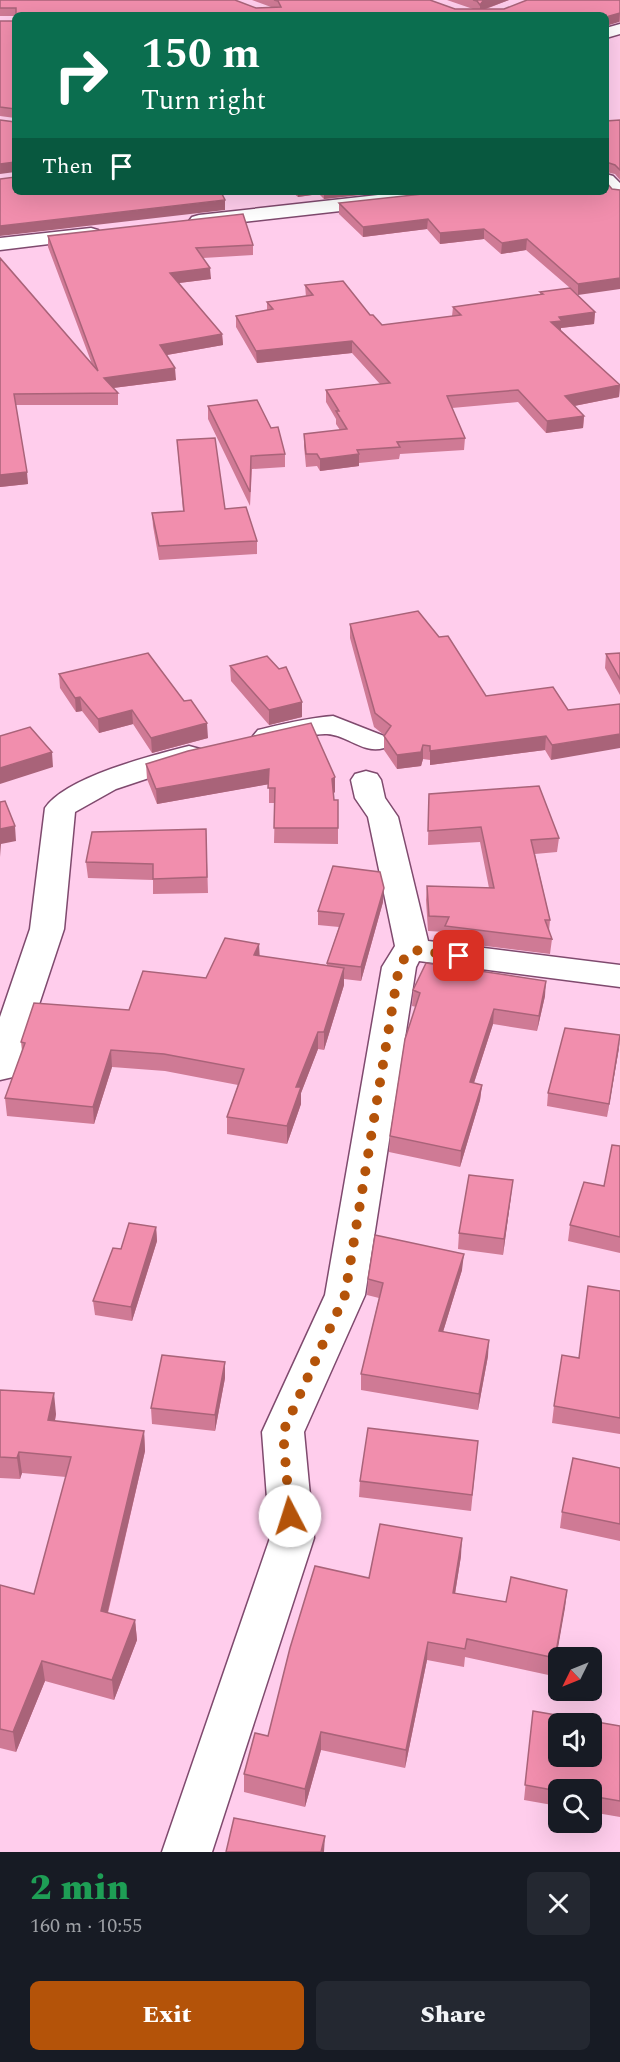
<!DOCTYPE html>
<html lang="en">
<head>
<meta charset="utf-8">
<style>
	:root { --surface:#171b24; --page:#242831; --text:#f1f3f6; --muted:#9ea1a6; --accent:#b45309 }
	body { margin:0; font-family:Spectral,serif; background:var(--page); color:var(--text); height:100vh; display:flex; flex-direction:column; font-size:22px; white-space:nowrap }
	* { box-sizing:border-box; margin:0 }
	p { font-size:20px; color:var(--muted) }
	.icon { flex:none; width:33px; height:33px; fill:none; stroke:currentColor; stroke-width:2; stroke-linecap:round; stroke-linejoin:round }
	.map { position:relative; height:1852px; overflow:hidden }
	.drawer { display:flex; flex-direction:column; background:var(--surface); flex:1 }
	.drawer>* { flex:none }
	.hud { position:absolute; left:12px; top:12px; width:597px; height:183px; border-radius:9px; box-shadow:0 6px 24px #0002; background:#0b6e4f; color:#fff; overflow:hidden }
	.needle { width:39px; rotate:227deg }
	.tools { position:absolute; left:548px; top:1647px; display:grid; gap:12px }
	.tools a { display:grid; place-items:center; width:54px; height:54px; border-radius:9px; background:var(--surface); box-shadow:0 6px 24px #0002; font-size:30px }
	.pin { position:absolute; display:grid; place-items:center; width:51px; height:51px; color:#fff; margin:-26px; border-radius:12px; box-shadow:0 3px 9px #0006 }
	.me { position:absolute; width:66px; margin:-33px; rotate:355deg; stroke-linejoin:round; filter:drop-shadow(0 0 4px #0008) }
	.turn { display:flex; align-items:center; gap:21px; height:126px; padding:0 30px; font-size:27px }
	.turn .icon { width:78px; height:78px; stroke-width:2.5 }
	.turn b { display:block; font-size:42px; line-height:51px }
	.then { display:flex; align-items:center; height:57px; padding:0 30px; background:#0003; gap:12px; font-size:22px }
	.round { display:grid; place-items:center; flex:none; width:63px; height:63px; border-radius:9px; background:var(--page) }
	.overview { display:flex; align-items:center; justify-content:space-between; height:102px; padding:0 30px }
	h1 { font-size:36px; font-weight:800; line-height:45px; color:#1e9e55 }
	.cta { display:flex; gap:12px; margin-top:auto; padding:12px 30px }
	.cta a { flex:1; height:69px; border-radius:9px; background:var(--accent); color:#fff; font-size:24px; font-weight:800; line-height:69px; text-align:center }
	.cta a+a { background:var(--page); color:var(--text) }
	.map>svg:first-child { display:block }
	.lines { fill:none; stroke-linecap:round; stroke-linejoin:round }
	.minor-casing { stroke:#7f4a6e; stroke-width:3 }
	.minor { fill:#fff; fill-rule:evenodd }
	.wall { fill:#cf7a95 }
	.shaded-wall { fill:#a96379 }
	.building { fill:#f18ead; stroke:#a96379; stroke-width:1.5; fill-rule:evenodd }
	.route { stroke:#b45309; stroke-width:10; stroke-dasharray:0 18 }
</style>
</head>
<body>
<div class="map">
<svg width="620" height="1852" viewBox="0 0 620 1852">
	<rect width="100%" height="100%" fill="#ffcdec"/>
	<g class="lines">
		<defs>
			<path id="minor" d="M620 24V34L606 38V28Z
				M606 174 613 176 620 183V199L613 197 606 190Z
				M405 192H466L463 196 456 198 199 227 192 225 189 221 192 217 199 215Z
				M91 228 98 230 101 234 98 238 0 250V238Z
				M333 716 384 736 389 742 384 748C362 754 348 735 327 734 303 733 281 748 258 742L253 736 258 730C283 724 307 718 333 716Z
				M189 746 200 749 204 755 200 761 116 789 75 812 64 929 18 1068 13 1077 0 1080V1017L30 929 45 808C66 777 153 755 189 746Z
				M366 771 377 774 381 780 385 798 398 817 428 941 620 965V987L419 961 416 967 365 1295 304 1432 314 1538 212 1852H162L270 1538 262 1432 325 1295 382 967 395 946 368 817 355 798 351 780 355 774Z"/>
		</defs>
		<!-- minor casing -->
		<use href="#minor" class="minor-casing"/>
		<!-- minor -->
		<use href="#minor" class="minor"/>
	</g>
	<!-- wall -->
	<path class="wall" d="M0 0 256 8 271 7 252 0H430L455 9H473L447 0H509L486 9H504L620 0V22L606 15H15V16H0Z
		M0 21H15V118L0 116Z
		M620 120V180L615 174 606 172V121Z
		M292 192H386L324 199 319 194 298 197Z
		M606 192 578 295 571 289 595 312 594 324 561 328V330L620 385 619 397 574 406 584 416 583 428 546 433 518 402 452 408 465 438 464 450 400 454 399 459 359 463V466L320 471 317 466 306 467 304 446V434L340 430 336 424V419L326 402V390L380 384 352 353 257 363 236 327V316L267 310V302L306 297 305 285 370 315 382 325 452 316 453 307 540 295V292L570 288 526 250 501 254 484 239 440 244 427 229 363 237 339 214V203Z
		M48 236 253 245V255L203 258 211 279 179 283 222 334 223 345 167 355 176 380 113 388 118 393V405H16L28 484 0 487V258L92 364 48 247Z
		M208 406 285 454V467L252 469 250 506 208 419Z
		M177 440 225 509 257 541V554L159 560 153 526 152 513 183 511Z
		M350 624 486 696 568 710 551 760 545 750 430 765V760L423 759 421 766 397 769 384 750V735L374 727 350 638Z
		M620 653V695L605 668 606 654Z
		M230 666 302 717 269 725 231 681Z
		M59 674 208 738 152 753 133 724 99 733 82 711 76 712 60 688Z
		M146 764 335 792 334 793V800H338V844L274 843 275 803H269V784L157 804 147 779Z
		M429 794 559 838 557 852 535 854 550 920 549 931 552 939 550 954 444 941 445 932 428 931 426 900 427 886 489 888 480 842 428 845Z
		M206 829 208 893 153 894V880L88 878 86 862Z
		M383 902 361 981 344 979V985L324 1050 318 1049 301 1093V1104L287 1144 227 1134V1117L238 1085 165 1071 112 1067 94 1124 7 1116 5 1098 22 1051 21 1042 129 1010 259 956 327 965V963L339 927 318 925V911Z
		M413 990 545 996 537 1031 493 1024 474 1083 482 1085 480 1100 460 1167 389 1152 390 1136 416 1007 412 1006Z
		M619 1048 607 1117 547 1106 548 1093Z
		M620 1146V1253L568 1241 570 1225 604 1186Z
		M511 1196 503 1255 458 1249 459 1233Z
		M156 1227 157 1241 132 1321 95 1315 93 1301 121 1249Z
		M462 1270 443 1332 488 1356 478 1410 361 1390V1374L379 1298 367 1295 368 1279Z
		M620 1291V1434L552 1423 554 1406 579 1358Z
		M225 1378 215 1431 152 1424 151 1408Z
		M0 1390 56 1414 55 1421 144 1431 145 1451 108 1613 135 1620 137 1640 114 1700 45 1681 16 1752 0 1748V1585L34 1594 66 1477 22 1473 20 1479 0 1478Z
		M478 1441 471 1511 359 1497 360 1481Z
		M620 1468V1541L560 1528 562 1512Z
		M461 1556 455 1594 506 1602 567 1590 553 1676 465 1657 464 1667 427 1660 405 1768 321 1750 305 1807 244 1792V1774L369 1578Z
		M533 1711 620 1726V1817L591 1812V1790H558V1806L524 1800Z"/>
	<!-- shaded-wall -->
	<path class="shaded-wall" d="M486 0H509L482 10 480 13V5L483 1Z
		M620 13 619 22 606 26V17Z
		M15 162V172L0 174V164Z
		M298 192H319V194L298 197Z
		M324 192H386L324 199Z
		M225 200V210L0 236V226Z
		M428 219 427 229 363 237V227Z
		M484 229V239L440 244V233Z
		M527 239 526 250 501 254 502 243Z
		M210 268 211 279 171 284 170 273Z
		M620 278V289L578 295V284Z
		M595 312 594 324 561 328V332L551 322 559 317Z
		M222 334 223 345 161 356 160 345Z
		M352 341V353L257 363 256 351Z
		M175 368 176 380 105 389 104 378Z
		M620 385 619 397 564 408 565 396Z
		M584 416 583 428 546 433 547 421Z
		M359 454V466L320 471V459Z
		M27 472 28 484 0 487V475Z
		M80 697 82 711 76 712 75 698Z
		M302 702V717L269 725V710Z
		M132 710 133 724 99 733 98 719Z
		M207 723 208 738 152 753 151 738Z
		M620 734V748L551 760 552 745Z
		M546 736 545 750 430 765V751Z
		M423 745V759L421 766 397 769V755Z
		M52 752 53 767 0 784V768Z
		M269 769 270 784 157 804 156 789Z
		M335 777V792L332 794V779Z
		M15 826 16 841 1 844 0 857V829Z
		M384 888 383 902 361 981V967Z
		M259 944 260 961 254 955Z
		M344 968V985L324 1050V1032Z
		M546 981 545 996 537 1031 539 1016Z
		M494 1009 493 1024 469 1098 470 1082Z
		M318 1032V1049L301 1093V1104L287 1144V1126L296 1087Z
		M620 1038 619 1048 607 1117 609 1104Z
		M111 1050 112 1067 94 1124 93 1107Z
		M482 1085 480 1100 460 1167 461 1151Z
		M513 1180 511 1196 503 1255 504 1239Z
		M156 1227 157 1241 132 1321 131 1307Z
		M464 1254 462 1270 438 1348 439 1331Z
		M489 1340 488 1356 478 1410 479 1394Z
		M225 1362V1378L215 1431V1415Z
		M54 1393 56 1414 51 1441 48 1420Z
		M144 1431 145 1451 103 1632 101 1611Z
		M19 1452 22 1473 20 1479 17 1458Z
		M462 1538 461 1556 452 1612 453 1593Z
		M567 1590 565 1608 553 1676 555 1658Z
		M135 1620 137 1640 114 1700 112 1680Z
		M428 1642 427 1660 405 1768 406 1750Z
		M42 1661 45 1681 16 1752 13 1732Z
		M321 1732V1750L305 1807V1789Z
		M325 1836 324 1852H321Z"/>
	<!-- building -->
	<path class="building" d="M0 0H235L256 8 281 7 278 1 274 0H430L455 9H504L527 0H620V13L606 17V15H16V8H0Z
		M473 0H486L483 1 480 5 477 1Z
		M0 21H15V109L0 107Z
		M0 120 15 122V162L0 164Z
		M620 120V170L615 165 606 162V121Z
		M15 177V192H221L225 200 0 226V179Z
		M606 182 612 189 620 190V278L578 284 527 239 502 243 484 229 440 233 428 219 363 227 339 203 441 192H606Z
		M243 214 253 245 196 248 210 268 170 273 222 334 160 345 175 368 104 378 118 393 14 394 27 472 0 475V258L98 371 48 236Z
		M343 281 370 315H373L382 325 461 315 453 307 543 294 540 292 570 288 595 312 559 317 562 321 551 322 620 385 565 396 584 416 547 421 518 390 447 396 465 438 397 442 400 447 357 450 359 454 320 459 317 454H306L304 434 347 429 336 411H339L326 390 390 383 352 341 256 351 236 316 273 309 267 302 313 295 305 285Z
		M257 400 271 428 278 427 285 454 251 456 250 492 208 406Z
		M215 438 225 509 246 507 257 541 159 546 152 513 184 511 177 440Z
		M418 611 439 637 448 636 486 696 553 687 568 710 620 704V734L552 745 546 736 430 751V746L423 745 421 752 397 755 384 736 391 726 375 713 350 624Z
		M148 653 184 701 191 700 207 723 151 738 132 710 98 719 80 697 75 698 59 674Z
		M620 653V679L606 654Z
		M267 656 279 669 286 667 302 702 269 710 230 666Z
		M311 723 335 777 332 779 334 800H338V828H274L275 788H268L269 769 156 789 146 764 188 751Z
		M30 727 52 752 0 768V736Z
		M539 786 559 838 531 840 550 920H545L552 939 445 926 449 917 429 916 427 886 494 888 481 827 428 831 429 794Z
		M5 801 15 826 0 829V802Z
		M206 829 207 877 153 879V864L86 862 92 832Z
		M333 866 380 872 384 888 361 967 327 963 344 914 318 911Z
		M225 938 259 944 254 955 344 968 324 1032H318L296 1087H301L287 1126 227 1117 244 1069 164 1054 111 1050 93 1107 5 1098 25 1043 21 1042 34 1003 129 1010 143 971 206 978Z
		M426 963 546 981 539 1016 494 1009 470 1082 482 1085 461 1151 390 1136 405 1039 420 993 413 990Z
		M565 1028 620 1035 609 1104 548 1093Z
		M612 1145 620 1146V1237L570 1225 584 1182 604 1186Z
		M469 1175 513 1180 504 1239 459 1233Z
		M129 1223 156 1227 131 1307 93 1301 113 1248 121 1249Z
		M375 1235 464 1254 439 1331 489 1340 479 1394 361 1374 383 1283 368 1279Z
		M588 1286 620 1291V1418L554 1406 562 1355 579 1358Z
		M162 1355 225 1362 215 1415 151 1408Z
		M0 1390 54 1393 48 1420 144 1431 101 1611 135 1620 112 1680 42 1661 13 1732 0 1729V1585L34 1594 71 1457 19 1452 17 1458 0 1457Z
		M368 1428 478 1441 472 1495 360 1481Z
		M573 1458 620 1468V1524L562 1512Z
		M380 1524 462 1538 453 1593 506 1602 511 1577 567 1590 555 1658 467 1639 465 1649 428 1642 406 1750 321 1732 305 1789 244 1774 255 1733 268 1736 290 1648 315 1566 369 1578Z
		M533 1711 620 1726V1801L591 1796V1790H558V1791L525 1785ZM558 1724H591V1756H558Z
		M234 1818 325 1836 321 1852H226Z"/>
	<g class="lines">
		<!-- route -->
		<path class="route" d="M290 1516 283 1432 345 1295 399 967 408 953 413 950 459 956"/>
	</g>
</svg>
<div class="tools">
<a><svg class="needle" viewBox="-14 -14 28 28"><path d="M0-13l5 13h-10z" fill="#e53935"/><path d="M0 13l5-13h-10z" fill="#9ea1a6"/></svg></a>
<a><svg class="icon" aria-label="sound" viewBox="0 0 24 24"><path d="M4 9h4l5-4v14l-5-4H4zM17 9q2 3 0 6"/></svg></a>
<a><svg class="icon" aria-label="search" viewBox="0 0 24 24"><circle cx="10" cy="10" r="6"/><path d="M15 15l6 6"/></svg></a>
</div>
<div class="pin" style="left:459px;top:956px;background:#d93025"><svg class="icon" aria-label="arrive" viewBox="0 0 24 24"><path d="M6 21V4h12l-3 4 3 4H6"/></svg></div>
<svg class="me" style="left:290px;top:1516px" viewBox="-20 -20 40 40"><circle r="19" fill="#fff"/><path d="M0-13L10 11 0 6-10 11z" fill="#b45309"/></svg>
<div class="hud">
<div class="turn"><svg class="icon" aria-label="right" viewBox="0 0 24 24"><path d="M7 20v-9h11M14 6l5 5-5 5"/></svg><div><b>150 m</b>Turn right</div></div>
<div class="then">Then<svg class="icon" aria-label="arrive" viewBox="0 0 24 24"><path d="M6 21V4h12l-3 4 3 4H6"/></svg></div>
</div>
</div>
<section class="drawer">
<div class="overview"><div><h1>2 min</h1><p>160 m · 10:55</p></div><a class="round"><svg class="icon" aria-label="close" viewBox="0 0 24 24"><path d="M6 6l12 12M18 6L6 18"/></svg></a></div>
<div class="cta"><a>Exit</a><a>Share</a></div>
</section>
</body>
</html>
